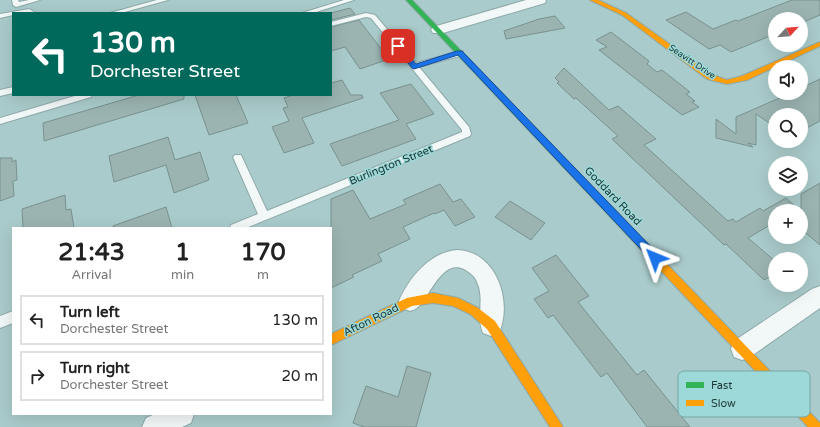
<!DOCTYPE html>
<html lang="en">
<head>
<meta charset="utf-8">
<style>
	:root { --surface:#fff; --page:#f2f2f2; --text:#222; --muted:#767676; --line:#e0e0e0 }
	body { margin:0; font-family:"Varela Round",sans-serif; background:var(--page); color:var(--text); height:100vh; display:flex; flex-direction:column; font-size:15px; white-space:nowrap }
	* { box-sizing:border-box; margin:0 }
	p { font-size:13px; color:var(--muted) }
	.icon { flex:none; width:22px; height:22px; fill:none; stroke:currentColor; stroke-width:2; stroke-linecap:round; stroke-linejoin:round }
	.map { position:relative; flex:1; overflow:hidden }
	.side { position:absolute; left:12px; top:227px; width:320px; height:188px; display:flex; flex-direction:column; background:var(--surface); border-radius:0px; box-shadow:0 4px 16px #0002 }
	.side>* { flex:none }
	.hud { position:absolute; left:12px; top:12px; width:320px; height:84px; border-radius:0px; box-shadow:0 4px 16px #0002; background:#00695c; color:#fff; overflow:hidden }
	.needle { width:26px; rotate:64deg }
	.tools { position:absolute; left:768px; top:12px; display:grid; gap:8px }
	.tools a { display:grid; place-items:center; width:40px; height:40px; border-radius:50%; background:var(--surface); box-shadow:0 4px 16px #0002; font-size:20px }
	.pin { position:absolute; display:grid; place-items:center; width:34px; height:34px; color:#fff; margin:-17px; border-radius:8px; box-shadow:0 2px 6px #0006 }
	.me { position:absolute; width:44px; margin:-22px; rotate:316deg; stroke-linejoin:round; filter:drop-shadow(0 0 3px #0008) }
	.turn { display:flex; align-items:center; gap:14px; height:84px; padding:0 12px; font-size:18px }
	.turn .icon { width:52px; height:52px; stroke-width:2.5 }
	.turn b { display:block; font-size:28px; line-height:34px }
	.eta { display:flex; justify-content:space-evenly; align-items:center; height:68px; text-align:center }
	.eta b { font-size:24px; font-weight:700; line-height:28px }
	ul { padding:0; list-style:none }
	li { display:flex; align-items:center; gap:12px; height:50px; margin:0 8px 6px; padding:0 4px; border:2px solid var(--line); border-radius:0px }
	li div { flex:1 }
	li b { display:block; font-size:15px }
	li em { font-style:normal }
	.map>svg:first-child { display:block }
	.building { fill:#9bb4b1; stroke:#799290 }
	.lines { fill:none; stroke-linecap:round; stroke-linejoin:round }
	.lane-casing { stroke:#8ea9a9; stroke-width:2 }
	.street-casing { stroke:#8ea9a9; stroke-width:2 }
	.fast-casing { stroke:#8ea9a9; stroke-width:2 }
	.slow-casing { stroke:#8ea9a9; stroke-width:2 }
	.lane { fill:#f2f7f7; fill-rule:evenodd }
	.street { fill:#f2f7f7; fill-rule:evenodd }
	.fast { fill:#30b455; fill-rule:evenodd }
	.slow { fill:#ff9f0a; fill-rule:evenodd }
	.route { fill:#1a73e8; stroke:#114b97 }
	.labels { text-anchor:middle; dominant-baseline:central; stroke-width:3; stroke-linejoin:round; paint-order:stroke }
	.far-street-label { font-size:9px; fill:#1d3736; stroke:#9cd9d8 }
	.street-label { font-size:11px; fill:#1d3736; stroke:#9cd9d8 }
	.key { fill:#9cd9d8; stroke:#76a8a7; stroke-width:1 }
	.key-label { font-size:11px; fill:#1d3736 }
</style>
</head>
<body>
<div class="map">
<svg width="820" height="427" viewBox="0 0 820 427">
	<rect width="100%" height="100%" fill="#aacbcb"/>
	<!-- building -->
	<path class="building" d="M792 0H820V15L801 23V19H775V34L731 52 720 45 709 49 666 20 686 12 713 29 736 20 738 21Z
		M350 8 355 14 331 20V13Z
		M555 16 565 28 506 39 504 31 539 19Z
		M359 20 389 59 360 69 345 47 331 51V27Z
		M611 32 649 61 647 64 657 72 662 70 690 92 686 94 695 101 692 102 699 107 682 115 599 50 607 47 596 40Z
		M564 68 609 110 618 106 656 139 644 145 728 221 733 219 736 222 760 208 763 211 786 198 798 209 794 211H775V222L748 238 775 261V274L764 280 726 244 724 245 612 139 618 136 576 98 574 99 557 83 559 82 555 78Z
		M820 79V121L801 131V115H775V127L756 114V145L748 143 753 147 716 138V119L736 134V117L791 93H801V88Z
		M342 80 351 95H362L363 98 302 118 314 143 284 153 272 127 289 121 283 108 288 107 284 98 293 95H331V83Z
		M411 84 434 114 406 124 416 139 342 166 330 144 399 120 380 93Z
		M139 95H184V99L44 141 43 123Z
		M195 95H236L248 123 209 135Z
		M168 137 175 160 200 152 209 180 174 193 166 165 114 182 109 156Z
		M0 158H12V162L16 160 17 180 13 181 14 196 0 201Z
		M820 183V245L801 229V194Z
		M440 184 453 202 461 199 475 217 455 226 444 210 435 214 434 213 403 227 410 239 378 254 382 261 352 275 354 277 331 288V199L353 190 370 219 406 204 403 200Z
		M65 195 66 210 71 209 74 228H23L22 209Z
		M510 201 545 223 531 240 495 217Z
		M166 207 172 228H113V226Z
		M556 255 589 296 578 302 637 375 644 370 690 427H647L607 373 601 377 553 315 548 318 534 299 549 291 532 268Z
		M407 366 431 373 416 427H364L353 423 366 386 398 397Z"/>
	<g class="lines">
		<defs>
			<path id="lane" d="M12 0H18L19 2 29 0H40L16 7 13 5Z
				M157 0H168L121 13H110Z
				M344 0H354L313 13H302Z
				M29 9 36 13H13V15L0 18V14Z
				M366 13 375 15 416 63 460 51H463V55L419 67 469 127 471 134 470 136 246 228H230L231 225 258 214 233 157 235 155H241L267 211 462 132V130L371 18 366 17 331 26V22Z
				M13 87V93L0 96V90Z
				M78 95H92L91 97 0 124V118Z
				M13 311V323L0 328V316Z"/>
			<path id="street" d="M526 0H546L545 3 443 33H433L431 30 433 27Z
				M457 250C496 251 513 301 499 333L491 336 483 333C476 317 485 298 477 282 475 276 469 272 464 269 442 259 430 296 418 307 416 309 413 310 410 311L402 308 399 301C409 278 430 252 457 250Z
				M820 286V308L750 357 742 360 734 357 731 349 734 341 812 289Z
				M155 414H194L191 423 182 427H142L146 418Z"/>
			<path id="fast" d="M406 0H412L638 234 640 237 638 240 635 241 632 240Z"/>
			<path id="slow" d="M590 0H598L626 13 713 75 727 80 742 76 820 42V46L747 80 727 84 707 79 622 15Z
				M635 233 638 234 820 423V427H808L632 240 630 237 632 234Z
				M433 293 458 298 478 308 495 321 563 427H550L487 329 470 314 453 306 433 303 412 306 331 345V334L407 298Z"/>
		</defs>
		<!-- lane casing -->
		<use href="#lane" class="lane-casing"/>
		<!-- street casing -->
		<use href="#street" class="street-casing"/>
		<!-- fast casing -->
		<use href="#fast" class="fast-casing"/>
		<!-- slow casing -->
		<use href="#slow" class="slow-casing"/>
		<!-- lane -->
		<use href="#lane" class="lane"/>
		<!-- street -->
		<use href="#street" class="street"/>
		<!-- fast -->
		<use href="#fast" class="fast"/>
		<!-- slow -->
		<use href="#slow" class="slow"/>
	</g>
	<!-- route -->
	<path class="route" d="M398 44 400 45 416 64 457 51H462L659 255 660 258 659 261 655 262 652 261 458 55 414 69 412 68 395 46Z"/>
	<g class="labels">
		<!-- far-street labels -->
		<g class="far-street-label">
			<text transform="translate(692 62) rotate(34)">Seavitt Drive</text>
		</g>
		<!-- street labels -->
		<g class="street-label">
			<text transform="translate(391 165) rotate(-22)">Burlington Street</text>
			<text transform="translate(613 196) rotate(46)">Goddard Road</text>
			<text transform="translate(371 320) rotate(-26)">Afton Road</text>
		</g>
	</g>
	<!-- legend -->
	<rect x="678" y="371" width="132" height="46" rx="6" class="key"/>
	<rect x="686" y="382" width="18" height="6" fill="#30b455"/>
	<rect x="686" y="400" width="18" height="6" fill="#ff9f0a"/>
	<g class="key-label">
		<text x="711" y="389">Fast</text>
		<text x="711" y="407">Slow</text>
	</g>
</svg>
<div class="tools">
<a><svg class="needle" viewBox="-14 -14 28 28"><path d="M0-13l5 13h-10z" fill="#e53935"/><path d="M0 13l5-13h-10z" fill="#767676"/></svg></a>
<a><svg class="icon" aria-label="sound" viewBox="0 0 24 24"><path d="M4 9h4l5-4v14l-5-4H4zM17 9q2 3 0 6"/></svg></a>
<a><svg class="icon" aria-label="search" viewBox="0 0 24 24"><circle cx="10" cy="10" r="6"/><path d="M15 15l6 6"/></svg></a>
<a><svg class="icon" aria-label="layers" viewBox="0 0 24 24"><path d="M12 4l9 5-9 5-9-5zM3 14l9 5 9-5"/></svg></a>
<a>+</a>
<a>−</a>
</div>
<div class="pin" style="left:398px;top:46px;background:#d93025"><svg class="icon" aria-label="arrive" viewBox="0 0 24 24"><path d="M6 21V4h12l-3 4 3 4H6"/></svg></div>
<svg class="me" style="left:655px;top:258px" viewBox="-20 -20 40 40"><path d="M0-17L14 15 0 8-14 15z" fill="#1a73e8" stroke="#fff" stroke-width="4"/></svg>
<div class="hud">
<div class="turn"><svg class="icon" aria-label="left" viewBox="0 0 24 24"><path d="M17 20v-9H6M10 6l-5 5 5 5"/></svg><div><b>130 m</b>Dorchester Street</div></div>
</div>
<section class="side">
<div class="eta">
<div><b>21:43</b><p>Arrival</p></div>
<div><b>1</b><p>min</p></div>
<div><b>170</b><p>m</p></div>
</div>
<ul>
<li><svg class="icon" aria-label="left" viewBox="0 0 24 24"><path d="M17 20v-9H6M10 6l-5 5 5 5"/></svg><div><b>Turn left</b><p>Dorchester Street</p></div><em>130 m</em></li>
<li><svg class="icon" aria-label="right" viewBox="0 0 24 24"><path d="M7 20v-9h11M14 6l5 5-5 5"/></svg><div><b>Turn right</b><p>Dorchester Street</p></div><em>20 m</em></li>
</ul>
</section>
</div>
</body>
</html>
